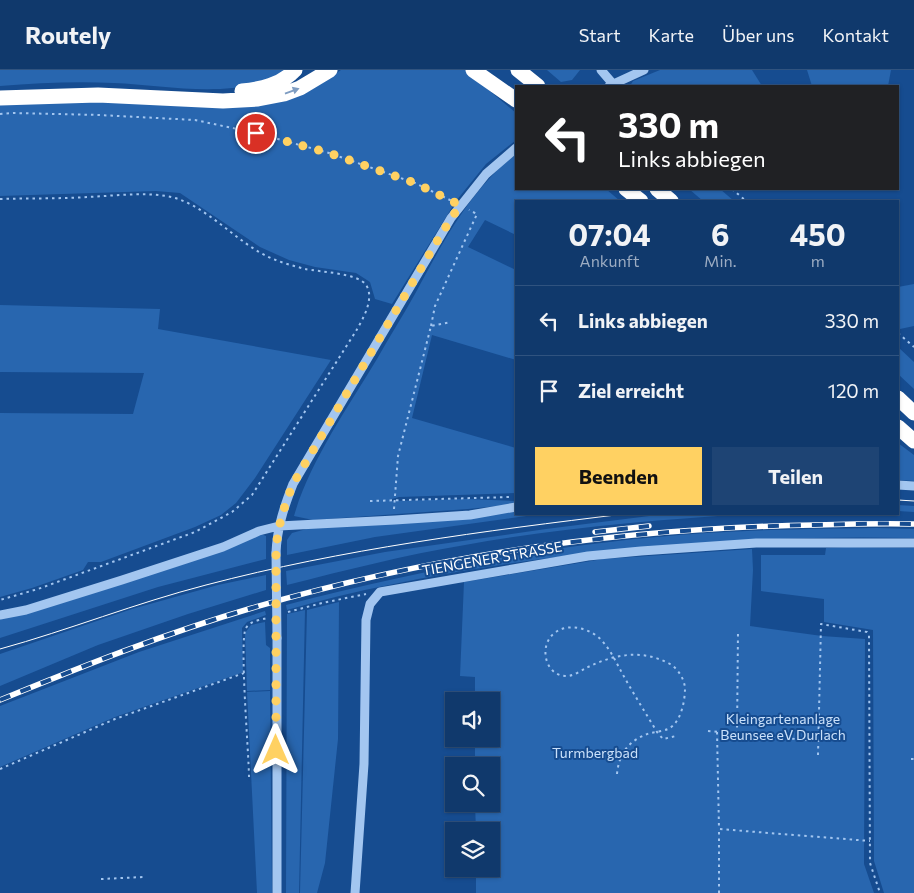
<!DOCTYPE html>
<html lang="de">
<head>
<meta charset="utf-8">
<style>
	:root { --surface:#10396c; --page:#1e4474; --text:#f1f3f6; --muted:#9cacc2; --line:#30537f; --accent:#ffd162 }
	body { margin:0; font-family:Commissioner,sans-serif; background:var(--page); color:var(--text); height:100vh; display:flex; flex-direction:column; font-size:19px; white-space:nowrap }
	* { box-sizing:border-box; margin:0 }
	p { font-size:16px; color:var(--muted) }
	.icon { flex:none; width:28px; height:28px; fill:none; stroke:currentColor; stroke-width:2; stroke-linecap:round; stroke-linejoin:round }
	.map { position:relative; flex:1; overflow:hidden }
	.details { position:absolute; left:515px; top:130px; width:384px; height:315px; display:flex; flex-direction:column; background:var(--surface); border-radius:0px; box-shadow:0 1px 4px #0004,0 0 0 1px var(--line) }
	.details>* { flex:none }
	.top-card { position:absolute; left:515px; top:15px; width:384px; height:105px; border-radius:0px; box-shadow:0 1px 4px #0004,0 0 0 1px var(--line); background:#202124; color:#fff; overflow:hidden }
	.buttons { position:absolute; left:445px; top:622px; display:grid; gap:10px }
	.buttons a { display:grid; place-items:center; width:55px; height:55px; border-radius:0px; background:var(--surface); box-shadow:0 1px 4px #0004,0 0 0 1px var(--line); font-size:25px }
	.pin { position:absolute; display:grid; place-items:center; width:42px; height:42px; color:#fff; margin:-21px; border:2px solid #fff; border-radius:50%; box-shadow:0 1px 5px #0007 }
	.me { position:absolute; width:55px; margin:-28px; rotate:0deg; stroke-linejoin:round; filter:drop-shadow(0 0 4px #0008) }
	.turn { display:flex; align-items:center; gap:18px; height:105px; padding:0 20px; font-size:22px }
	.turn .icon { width:65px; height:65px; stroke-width:2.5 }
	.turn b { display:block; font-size:35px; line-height:42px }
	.eta { display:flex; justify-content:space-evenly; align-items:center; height:85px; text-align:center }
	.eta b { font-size:30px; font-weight:700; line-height:35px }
	.primary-button { display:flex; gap:10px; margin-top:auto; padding:10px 20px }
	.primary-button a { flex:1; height:58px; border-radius:0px; background:var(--accent); color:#111; font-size:20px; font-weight:700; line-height:58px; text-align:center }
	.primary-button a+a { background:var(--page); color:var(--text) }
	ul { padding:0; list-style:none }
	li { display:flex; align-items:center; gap:15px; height:70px; padding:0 20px; border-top:1px solid var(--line) }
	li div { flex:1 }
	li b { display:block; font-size:19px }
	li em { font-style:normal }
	header { display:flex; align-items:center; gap:30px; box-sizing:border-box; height:70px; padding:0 25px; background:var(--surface); border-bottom:1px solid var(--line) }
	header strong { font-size:24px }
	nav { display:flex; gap:28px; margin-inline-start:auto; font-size:18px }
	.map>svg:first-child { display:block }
	.green { fill:#2866af }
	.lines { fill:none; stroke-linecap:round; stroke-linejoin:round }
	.path { stroke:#a3c6f0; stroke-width:2; stroke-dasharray:2.5 4; stroke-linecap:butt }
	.minor { stroke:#a3c6f0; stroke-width:9 }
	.highway { stroke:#fff; stroke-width:15 }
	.tram { stroke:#fff; stroke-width:1 }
	.rail-casing { stroke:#fff; stroke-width:5.5 }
	.rail { stroke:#164c90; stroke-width:4; stroke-dasharray:11; stroke-linecap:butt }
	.minor-bridge { stroke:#a3c6f0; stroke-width:9 }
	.oneway { fill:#7f9dc2 }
	.route { stroke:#ffd162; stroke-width:9; stroke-dasharray:0 16.2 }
	.labels { text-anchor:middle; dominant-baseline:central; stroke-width:4; stroke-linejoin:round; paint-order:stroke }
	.street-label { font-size:14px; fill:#fff; stroke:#164c90 }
	.park-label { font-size:14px; fill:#cae1fb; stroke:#164c90 }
</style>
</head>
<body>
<header>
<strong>Routely</strong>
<nav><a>Start</a><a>Karte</a><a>Über uns</a><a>Kontakt</a></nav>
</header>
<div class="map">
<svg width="914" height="823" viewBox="0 0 914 823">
	<rect width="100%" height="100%" fill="#164c90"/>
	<!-- green -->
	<path class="green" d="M0 0H286C239 32 168 15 114 13 76 11 38 13 0 16Z
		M341 0H465L516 43V70L486 94 456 131 392 234 375 229 370 212 356 203 315 197 289 190 260 177 180 123 156 121 0 126V32L27 30 208 35 332 6Z
		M547 0H580L572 10 561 12Z
		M660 0H752L762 16H630L633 11Z
		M807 0H891L888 16H812Z
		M516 83V119H606L620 131H516V165L485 150 468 177 516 200V290L432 265 412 348 516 378V423L399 427 392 429V431L467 429 516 431V434L468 439 313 450 294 446C309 393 348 337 377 289 389 267 403 246 415 224 444 170 468 123 516 83Z
		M689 119H720L734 131H703Z
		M914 214V256L900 259 898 258V217Z
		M0 235 160 239 158 259 331 290 255 408 236 433 221 445 195 457 101 492H88L83 500 32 518 0 527V343L133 344 144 303 0 302Z
		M898 277 914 292V319L898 304Z
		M898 373 914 385V411L898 410Z
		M898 435 914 436V442L898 441Z
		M516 441V444H541L375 467 287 485V470L289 467 292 463 310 458 405 453Z
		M665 444H748C653 450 558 458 465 475 405 485 346 500 287 515L286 501 385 482 546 459Z
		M877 458 914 459V468C775 465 638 474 500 495 429 506 356 520 287 540L286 535C424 499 565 472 707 463 764 459 821 459 877 458Z
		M261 464 266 466V489L158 517 0 568V549Z
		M846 477 914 478V823H884L874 791 873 560 824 552V529L761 521V485H825L826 478Z
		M752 479 753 500 750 556 822 566 865 569 864 794 874 823H476V799H491V761H476L475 734H491V696H475V669H491V631H475V607L460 606 464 512 603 489Z
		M266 505V520L188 544 98 575 0 616V584L132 539 218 515Z
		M339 532 338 669 325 793 317 823H300L307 540Z
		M305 540 299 823H286L287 544Z
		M265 541 266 545 247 552 242 558 243 601 241 603 115 647 0 697V636L139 582Z
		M265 552 266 575 270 578V620L247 621 245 563 251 555Z
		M270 621 272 823H257L247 622Z"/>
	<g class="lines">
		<!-- path -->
		<path class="path" d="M0 44 14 43 99 45 195 50 256 63 329 83 415 113 452 131
			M732 119 746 131
			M0 129C29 128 58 129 87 127 113 126 140 122 166 126 205 132 235 173 273 189 283 193 294 196 305 199 320 202 358 203 366 215 375 228 363 249 356 261L252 425 232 442 195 462 38 519 0 530
			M431 256 435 236 477 144 469 140
			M898 263 914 277
			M370 431 509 427
			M394 439 398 386 431 256 451 252
			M288 542 322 533 366 524
			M708 661 818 671
			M717 662 719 759
			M737 664 738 561
			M818 685 821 554 867 562 869 565 870 793 880 823
			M911 689H914
			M0 699 115 649 244 603
			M617 704C619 683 629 670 650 663 656 662 663 661 668 659 681 653 685 631 685 618 684 607 676 596 666 592 639 579 612 585 586 598 580 601 572 607 565 606 542 605 536 565 565 558 576 556 587 559 597 566 608 575 615 590 622 603 633 623 645 642 657 662L663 669 676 666
			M249 707C249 686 239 568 246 558 250 551 260 550 267 548
			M101 809 143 807
			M719 823V759L870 771"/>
		<!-- minor -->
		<path class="minor" d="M601 0 613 14
			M609 16 644 0
			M898 415 914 416
			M276 483C277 458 284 437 293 414L451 148 486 104 516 78
			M0 545 26 540 122 510 223 477 259 461 279 456 395 450 470 445 516 437
			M277 568V823
			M355 823 364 694 366 550 370 534 380 522 588 486 641 481 756 473H914"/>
		<!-- highway -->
		<path class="highway" d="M473 0 516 30
			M518 0 538 16
			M242 21C261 19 281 15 295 0
			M0 28 98 25 223 31 258 29 284 24 300 18 330 0
			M626 119 641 131
			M657 119 671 131
			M898 328 914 343
			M898 357 914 371"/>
		<!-- tram -->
		<path class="tram" d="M898 430 914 431
			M0 579C69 560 136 533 206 515 343 479 484 461 624 444"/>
		<defs>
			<path id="rail" d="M595 462 649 456
				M0 630C83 596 166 563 252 538 435 485 625 458 815 455 848 454 881 453 914 454"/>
		</defs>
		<!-- rail casing -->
		<use href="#rail" class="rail-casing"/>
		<!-- rail -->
		<use href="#rail" class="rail"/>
		<!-- minor-bridge -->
		<path class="minor-bridge" d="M276 483 277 568"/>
	</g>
	<!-- one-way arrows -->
	<defs><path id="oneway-solid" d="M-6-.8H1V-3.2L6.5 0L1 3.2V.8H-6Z" transform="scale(1.25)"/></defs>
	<use class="oneway" href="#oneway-solid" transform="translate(292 21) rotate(-20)"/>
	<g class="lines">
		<!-- route -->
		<path class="route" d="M256 63 329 83 415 113 460 135 442 163 293 414C284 437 277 458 276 482V680"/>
	</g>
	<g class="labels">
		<!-- street labels -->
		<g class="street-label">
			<text transform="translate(492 488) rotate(-10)">TIENGENER STRASSE</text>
		</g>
		<!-- park labels -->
		<g class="park-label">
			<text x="783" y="648">Kleingartenanlage<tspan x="783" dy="16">Beunsee eV Durlach</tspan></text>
			<text x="595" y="682">Turmbergbad</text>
		</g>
	</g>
</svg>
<div class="buttons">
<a><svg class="icon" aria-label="sound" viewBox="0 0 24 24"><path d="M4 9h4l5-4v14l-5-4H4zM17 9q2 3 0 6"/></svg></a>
<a><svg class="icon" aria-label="search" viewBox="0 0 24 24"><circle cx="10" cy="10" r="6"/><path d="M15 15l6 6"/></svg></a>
<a><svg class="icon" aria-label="layers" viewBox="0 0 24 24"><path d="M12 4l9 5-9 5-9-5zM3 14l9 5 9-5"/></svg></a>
</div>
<div class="pin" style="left:256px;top:63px;background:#d93025"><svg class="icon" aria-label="arrive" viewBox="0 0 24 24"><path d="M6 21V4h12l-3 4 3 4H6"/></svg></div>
<svg class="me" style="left:276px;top:680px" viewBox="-20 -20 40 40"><path d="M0-17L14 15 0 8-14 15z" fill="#ffd162" stroke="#fff" stroke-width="4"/></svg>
<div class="top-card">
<div class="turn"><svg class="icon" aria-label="left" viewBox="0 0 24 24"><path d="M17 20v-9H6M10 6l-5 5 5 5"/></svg><div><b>330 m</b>Links abbiegen</div></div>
</div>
<section class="details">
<div class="eta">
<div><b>07:04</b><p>Ankunft</p></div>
<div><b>6</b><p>Min.</p></div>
<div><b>450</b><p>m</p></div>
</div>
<ul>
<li><svg class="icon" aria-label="left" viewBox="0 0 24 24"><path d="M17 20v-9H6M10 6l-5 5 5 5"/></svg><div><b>Links abbiegen</b></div><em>330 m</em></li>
<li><svg class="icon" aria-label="arrive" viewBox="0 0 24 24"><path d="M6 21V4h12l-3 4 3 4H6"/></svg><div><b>Ziel erreicht</b></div><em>120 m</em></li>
</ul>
<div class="primary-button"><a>Beenden</a><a>Teilen</a></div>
</section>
</div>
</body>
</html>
